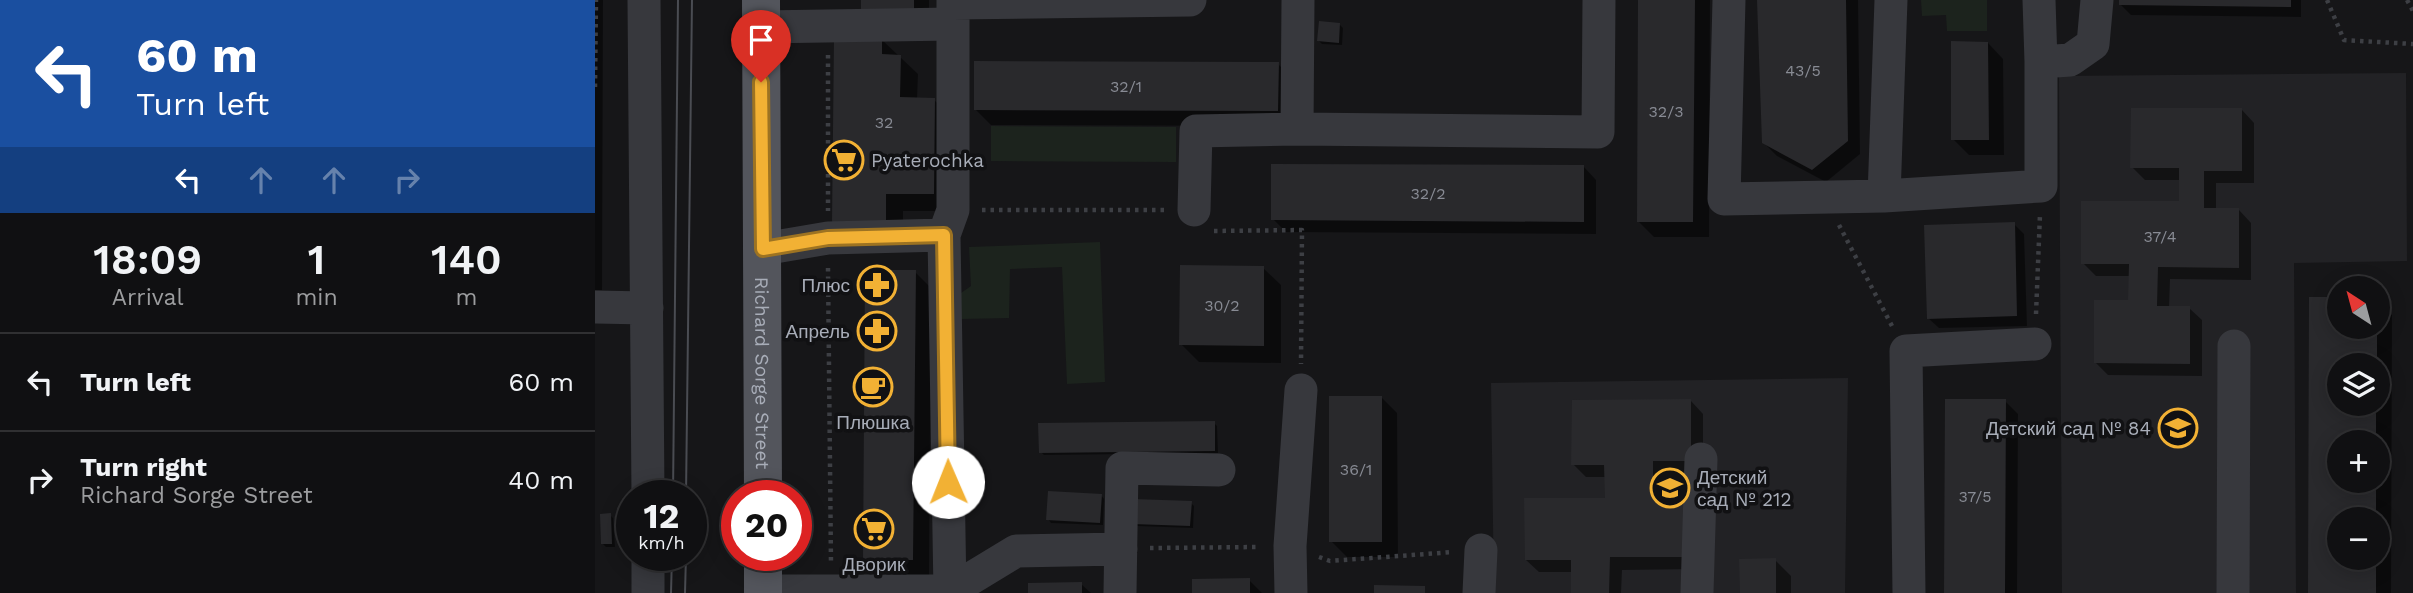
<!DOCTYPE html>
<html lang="en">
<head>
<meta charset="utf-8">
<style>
	:root { --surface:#101012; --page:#1e1e20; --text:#f1f3f6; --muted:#9c9d9f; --line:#303032 }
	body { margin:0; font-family:"Work Sans",sans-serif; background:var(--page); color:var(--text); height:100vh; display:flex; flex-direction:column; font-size:26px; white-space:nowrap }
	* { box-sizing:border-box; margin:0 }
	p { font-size:23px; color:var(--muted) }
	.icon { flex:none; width:38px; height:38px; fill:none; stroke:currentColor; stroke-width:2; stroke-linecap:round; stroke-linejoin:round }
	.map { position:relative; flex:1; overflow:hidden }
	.details { display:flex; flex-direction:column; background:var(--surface); width:595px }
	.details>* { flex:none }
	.banner { background:#1a4fa0; color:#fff; overflow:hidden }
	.needle { width:46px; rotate:324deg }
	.fabs { position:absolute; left:1732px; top:276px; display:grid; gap:14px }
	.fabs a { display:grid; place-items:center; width:63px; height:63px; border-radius:50%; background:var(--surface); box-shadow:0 4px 18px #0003,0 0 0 2px var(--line); font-size:35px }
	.speed { position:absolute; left:21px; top:480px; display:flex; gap:14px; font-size:35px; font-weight:700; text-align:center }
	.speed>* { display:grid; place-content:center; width:91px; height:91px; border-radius:50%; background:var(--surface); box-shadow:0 4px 18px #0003,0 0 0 2px var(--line); line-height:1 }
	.speed small { font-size:18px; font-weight:400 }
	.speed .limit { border:10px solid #d22; background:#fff; color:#111 }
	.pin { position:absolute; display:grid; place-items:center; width:60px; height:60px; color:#fff; margin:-72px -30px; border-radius:50% 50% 50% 0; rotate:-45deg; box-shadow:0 0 7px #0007 }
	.pin .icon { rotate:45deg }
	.me { position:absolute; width:77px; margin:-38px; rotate:359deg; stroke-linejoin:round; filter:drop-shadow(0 0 5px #0008) }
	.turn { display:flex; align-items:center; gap:24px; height:147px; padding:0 21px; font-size:32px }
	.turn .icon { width:91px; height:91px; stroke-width:2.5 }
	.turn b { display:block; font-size:49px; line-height:60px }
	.lanes { display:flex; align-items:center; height:66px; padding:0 21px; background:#0003; justify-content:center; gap:35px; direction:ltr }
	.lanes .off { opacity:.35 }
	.eta { display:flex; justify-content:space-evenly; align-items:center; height:119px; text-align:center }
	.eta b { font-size:42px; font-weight:600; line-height:49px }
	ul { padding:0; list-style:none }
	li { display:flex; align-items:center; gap:21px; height:98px; padding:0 21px; border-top:2px solid var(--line) }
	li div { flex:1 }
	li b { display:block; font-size:26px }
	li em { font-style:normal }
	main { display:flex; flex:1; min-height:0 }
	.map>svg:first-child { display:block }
	.built { fill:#222225 }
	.green { fill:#1c231d }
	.shadow { fill:#0007; fill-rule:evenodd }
	.building { fill:#29292c }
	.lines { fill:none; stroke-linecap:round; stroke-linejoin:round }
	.path { stroke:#3d3f44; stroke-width:4.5; stroke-dasharray:3.5 5; stroke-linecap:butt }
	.minor { stroke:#37383d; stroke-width:33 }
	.major { stroke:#53555c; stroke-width:38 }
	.tram { stroke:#4a4c52; stroke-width:2 }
	.route-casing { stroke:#9d7322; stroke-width:18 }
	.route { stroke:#f2b134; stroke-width:12 }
	.labels { text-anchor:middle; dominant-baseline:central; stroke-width:7; stroke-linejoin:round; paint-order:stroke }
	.number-label { font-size:16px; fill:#888b94 }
	.poi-label { font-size:19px; fill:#a8adb8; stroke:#111113; text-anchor:end }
	.street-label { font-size:19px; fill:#a8adb8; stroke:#111113 }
</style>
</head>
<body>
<main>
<section class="details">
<div class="banner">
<div class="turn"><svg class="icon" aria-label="left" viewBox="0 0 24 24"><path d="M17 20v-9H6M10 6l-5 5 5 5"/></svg><div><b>60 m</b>Turn left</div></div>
<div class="lanes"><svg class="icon" aria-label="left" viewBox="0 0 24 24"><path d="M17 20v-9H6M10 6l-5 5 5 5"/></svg><svg class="icon off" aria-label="ahead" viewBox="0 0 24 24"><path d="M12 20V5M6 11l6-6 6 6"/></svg><svg class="icon off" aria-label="ahead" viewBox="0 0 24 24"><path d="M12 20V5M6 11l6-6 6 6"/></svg><svg class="icon off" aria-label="right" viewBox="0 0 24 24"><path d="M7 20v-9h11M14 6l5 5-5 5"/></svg></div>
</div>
<div class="eta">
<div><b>18:09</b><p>Arrival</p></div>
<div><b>1</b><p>min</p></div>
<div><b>140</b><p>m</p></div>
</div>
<ul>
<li><svg class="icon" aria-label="left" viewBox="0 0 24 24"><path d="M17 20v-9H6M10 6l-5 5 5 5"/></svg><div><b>Turn left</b></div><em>60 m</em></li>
<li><svg class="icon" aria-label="right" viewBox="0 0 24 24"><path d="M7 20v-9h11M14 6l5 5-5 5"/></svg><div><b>Turn right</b><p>Richard Sorge Street</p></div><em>40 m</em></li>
</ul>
</section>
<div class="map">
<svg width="1818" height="593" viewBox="0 0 1818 593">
	<rect width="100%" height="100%" fill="#161618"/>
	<!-- built -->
	<path class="built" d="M1811 73 1812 261 1699 263 1701 593H1467L1464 76Z
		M1253 378 1250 593H899L896 383Z"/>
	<!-- green -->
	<path class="green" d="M1326 0H1392V31H1352L1351 15 1327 16Z
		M396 126 581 127V162L396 161Z
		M505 242 510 382 472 384 467 267 415 269 414 318 366 319V293L376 286 374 247Z"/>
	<!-- shadow -->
	<path class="shadow" d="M0 0H8L7 290H0Z
		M268 0H334V27Z
		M1045 0H1115L1114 237H1059L1043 221Z
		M1164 0H1263L1265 154 1231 182 1182 156 1169 143Z
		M1525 0H1706V17L1536 15 1525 4Z
		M745 25 748 28 747 45 727 44 724 41Z
		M286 39 323 74 322 99 339 100 357 117 356 211H308V241L257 240Z
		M1393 43 1408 59 1409 155H1374L1358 139Z
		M683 64 699 80V126L396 125 380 109Z
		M1647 110 1659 123V183H1621V210H1644L1656 223V280L1575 279 1574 308H1594L1607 320V376L1513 375 1500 362 1535 302V276H1501L1488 263 1585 203V180H1550L1537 167Z
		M989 167 1001 180V234L691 232 678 219Z
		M1419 224 1429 234 1432 326 1344 328 1333 318Z
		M668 268 686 285V363L604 362 586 344Z
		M320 272 336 288 334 576 286 575 270 559Z
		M1783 301 1797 315 1796 593H1714L1745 327H1783ZM1745 366H1783V404H1745ZM1745 443H1783V481H1745ZM1745 520H1783V558H1745Z
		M786 397 802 413 803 557H752L736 541Z
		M1096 401 1108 414V473H1070V501L1102 569 1027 570 1026 593H978V572H944L931 560 1011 500V477H991L978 464Z
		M1410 401 1423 414 1422 593H1350Z
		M619 423 622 426 623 453 449 455 446 452Z
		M506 495 509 499 508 525 456 523 453 519Z
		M596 503 599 506 598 528 542 526 539 523Z
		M15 515 18 518 20 547H11L8 544Z
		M1180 560 1196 576V593H1146Z
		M654 580 667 593H599Z
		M486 584 496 593H435Z"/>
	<!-- building -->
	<path class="building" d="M266 0H319V12H266Z
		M1043 0H1100L1098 222H1042Z
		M1162 0H1251L1253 141 1217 170 1167 143Z
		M1524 0H1696V7L1524 5Z
		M724 21 745 23 744 43 722 41Z
		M239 38H287V54L306 55 305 97 340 98 339 194H291V224L237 223Z
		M1356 41 1393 42 1394 140H1356Z
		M379 61 684 62 683 111 379 110Z
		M1536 108H1647V171H1609V208H1644V268L1563 267 1562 306H1595V364L1499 363V300H1533L1534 264H1486V201H1584V168H1535Z
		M676 164 989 165V222L676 220Z
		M1420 222 1422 316 1332 319 1329 225Z
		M585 265 669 266V346L584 345Z
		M270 270H321L318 560H268Z
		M1714 297H1745V327H1782V366H1745V404H1781V443H1745V481H1781V520H1745V558H1781V593H1713Z
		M734 396H787V542H734Z
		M1096 399V461H1058V500L1091 499 1090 557H1015L1014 593H976V560H930L929 498H1010L1009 465H976L977 400Z
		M1350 399H1411L1410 593H1349Z
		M620 421V451L444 453 443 423Z
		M453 491 507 494 505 523 451 520Z
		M538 499 597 501 595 526 537 524Z
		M16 513 17 544H6L5 514Z
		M1181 558V593H1145L1144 559Z
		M655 578V593H597V579Z
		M487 582V593H433V583Z
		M779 585 830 586V593H779Z"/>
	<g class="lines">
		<!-- path -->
		<path class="path" d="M1732 0 1749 40 1818 44
			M1812 0 1818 11
			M233 55V211
			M0 87 1 0
			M387 210H571
			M1244 225 1297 326
			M619 231 707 230 706 364
			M233 268 236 564
			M1441 314 1445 214
			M555 548 665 547
			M724 557 735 561 858 552"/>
		<!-- minor -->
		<path class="minor" d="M49 0 53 495
			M1134 0 1129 199 1289 196 1296 0
			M1444 0 1446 62
			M358 3 595 0
			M166 27 357 24
			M702 129 703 0
			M1289 196 1446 186V62L1475 60 1498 44 1502 0
			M599 210 601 131 702 129 1003 132 1004 0
			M168 249 233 238 349 235
			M0 307 52 308
			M53 555V593
			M168 591H355L421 551 526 549
			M355 593 349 235 358 210V0
			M525 593 527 468 624 470
			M696 593 695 546 706 390
			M884 593 886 550
			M1102 593 1106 459
			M1314 593 1311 351 1440 344
			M1638 593 1639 346"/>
		<!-- major -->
		<g class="major">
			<path id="s1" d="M166 0 168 495"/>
			<path d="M168 593V555"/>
		</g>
		<!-- tram -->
		<path class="tram" d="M78 495 83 0
			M91 495 97 0
			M76 593 77 555
			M90 593 91 555"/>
	</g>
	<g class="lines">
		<defs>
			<path id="route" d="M166 82 168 249 233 238 349 235 353 482"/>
		</defs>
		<!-- route casing -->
		<use href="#route" class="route-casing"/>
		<!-- route -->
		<use href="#route" class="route"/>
	</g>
	<!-- icons -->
	<defs>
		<symbol id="supermarket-ring" viewBox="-11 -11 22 22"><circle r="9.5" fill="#111113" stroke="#f2b134" stroke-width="1.5"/><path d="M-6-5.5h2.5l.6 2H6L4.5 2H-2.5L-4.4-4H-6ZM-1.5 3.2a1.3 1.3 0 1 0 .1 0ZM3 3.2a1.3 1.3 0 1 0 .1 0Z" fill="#f2b134"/></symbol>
		<symbol id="pharmacy-ring" viewBox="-11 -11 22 22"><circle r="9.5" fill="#111113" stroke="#f2b134" stroke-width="1.5"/><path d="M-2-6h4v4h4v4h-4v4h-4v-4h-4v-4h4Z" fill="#f2b134"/></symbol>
		<symbol id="cafe-ring" viewBox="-11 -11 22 22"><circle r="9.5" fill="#111113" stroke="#f2b134" stroke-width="1.5"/><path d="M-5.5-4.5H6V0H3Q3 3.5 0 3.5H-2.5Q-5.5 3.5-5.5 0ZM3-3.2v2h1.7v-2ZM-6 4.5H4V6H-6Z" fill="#f2b134"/></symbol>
		<symbol id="school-ring" viewBox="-11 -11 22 22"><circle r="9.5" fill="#111113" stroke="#f2b134" stroke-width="1.5"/><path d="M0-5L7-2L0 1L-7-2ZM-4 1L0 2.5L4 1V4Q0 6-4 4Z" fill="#f2b134"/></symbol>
	</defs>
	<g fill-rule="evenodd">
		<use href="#supermarket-ring" x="227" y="138" width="44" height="44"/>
		<use href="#pharmacy-ring" x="260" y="263" width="44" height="44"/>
		<use href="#pharmacy-ring" x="260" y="309" width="44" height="44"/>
		<use href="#cafe-ring" x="256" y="365" width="44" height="44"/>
		<use href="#school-ring" x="1561" y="406" width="44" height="44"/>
		<use href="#school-ring" x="1053" y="466" width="44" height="44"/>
		<use href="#supermarket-ring" x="257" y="507" width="44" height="44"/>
	</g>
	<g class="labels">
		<!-- number labels -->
		<g class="number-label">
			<text x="1208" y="70">43/5</text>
			<text x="531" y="86">32/1</text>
			<text x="1071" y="111">32/3</text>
			<text x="289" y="122">32</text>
			<text x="833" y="193">32/2</text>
			<text x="1565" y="236">37/4</text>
			<text x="627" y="305">30/2</text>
			<text x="761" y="469">36/1</text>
			<text x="1380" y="496">37/5</text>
		</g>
		<!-- poi labels -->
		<g class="poi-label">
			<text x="276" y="160" text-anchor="start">Pyaterochka</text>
			<text x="255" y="285">Плюс</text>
			<text x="255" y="331">Апрель</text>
			<text x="278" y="422" text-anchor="middle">Плюшка</text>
			<text x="1556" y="428">Детский сад № 84</text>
			<text x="1102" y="477" text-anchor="start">Детский<tspan x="1102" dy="22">сад № 212</tspan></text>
			<text x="279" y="564" text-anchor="middle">Дворик</text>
		</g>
		<!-- street labels -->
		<g class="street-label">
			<text stroke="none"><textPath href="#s1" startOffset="373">Richard Sorge Street</textPath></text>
		</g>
	</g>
</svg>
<div class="fabs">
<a><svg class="needle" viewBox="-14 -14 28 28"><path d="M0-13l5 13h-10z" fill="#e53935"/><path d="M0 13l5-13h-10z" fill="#9c9d9f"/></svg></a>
<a><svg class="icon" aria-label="layers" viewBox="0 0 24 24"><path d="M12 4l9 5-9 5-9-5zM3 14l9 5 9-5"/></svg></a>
<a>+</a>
<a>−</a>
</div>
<div class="speed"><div>12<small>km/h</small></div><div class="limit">20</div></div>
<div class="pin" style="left:166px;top:82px;background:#d93025"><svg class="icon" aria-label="arrive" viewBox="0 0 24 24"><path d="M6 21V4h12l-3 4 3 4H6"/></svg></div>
<svg class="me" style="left:353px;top:482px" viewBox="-20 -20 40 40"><circle r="19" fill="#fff"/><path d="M0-13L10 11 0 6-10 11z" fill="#f2b134"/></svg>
</div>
</main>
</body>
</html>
